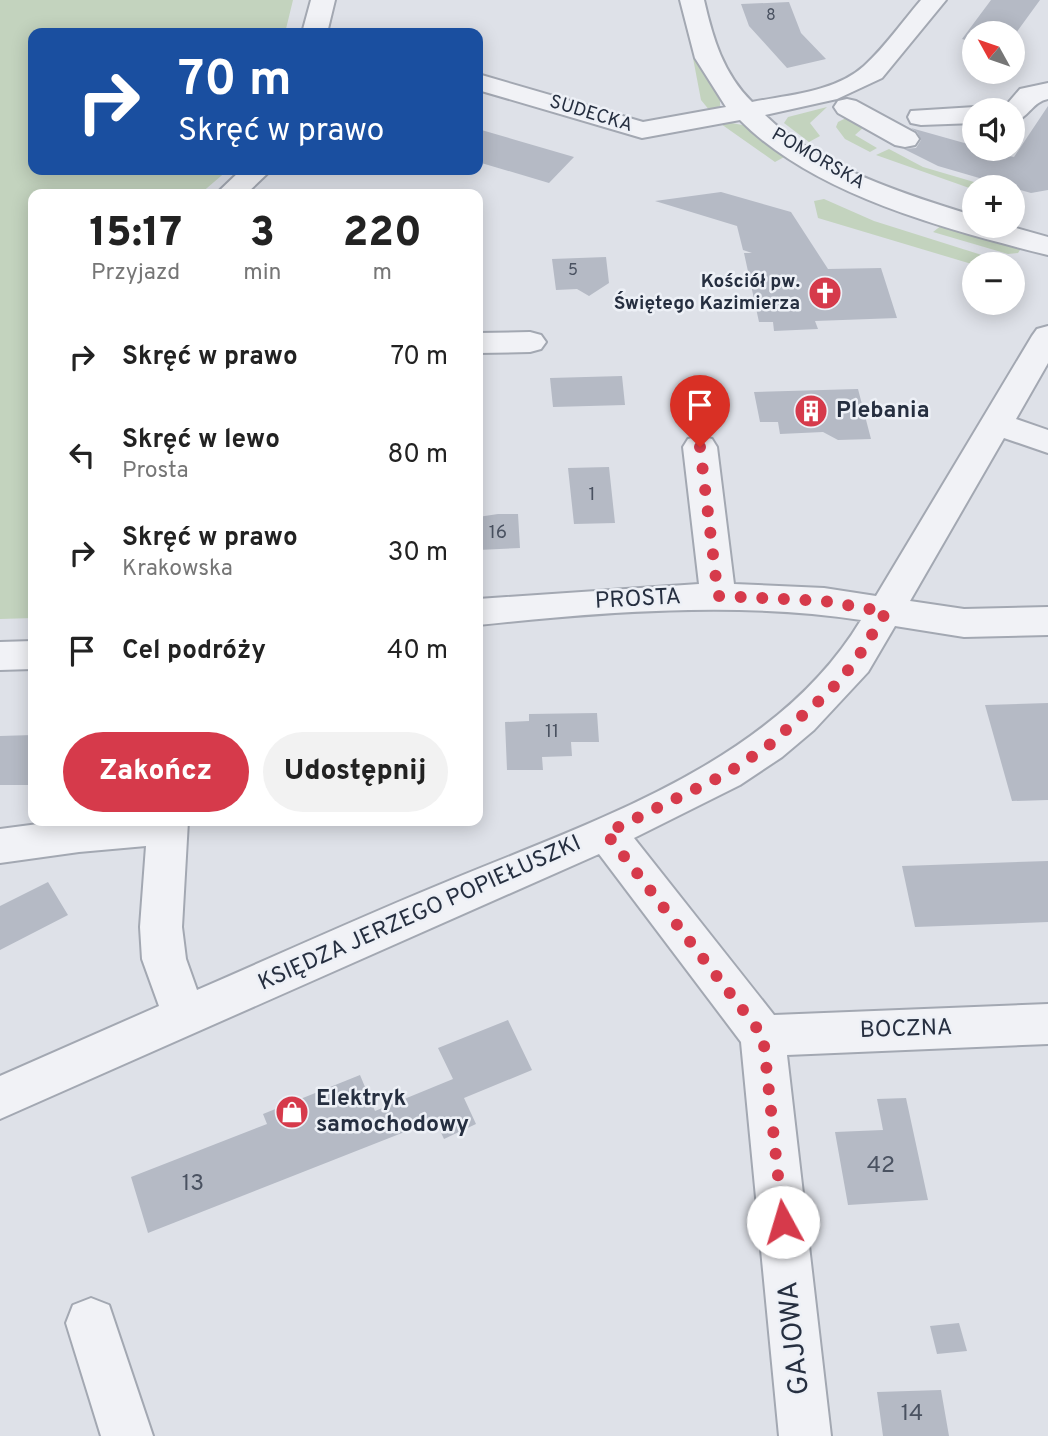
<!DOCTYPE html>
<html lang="pl">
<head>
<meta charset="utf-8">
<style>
	:root { --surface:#fff; --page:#f2f2f2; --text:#222; --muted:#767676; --accent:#d63a4b }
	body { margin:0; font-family:Overpass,sans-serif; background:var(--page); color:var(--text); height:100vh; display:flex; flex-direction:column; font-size:26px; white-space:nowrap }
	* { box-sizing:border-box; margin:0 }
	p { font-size:23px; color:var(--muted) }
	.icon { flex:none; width:38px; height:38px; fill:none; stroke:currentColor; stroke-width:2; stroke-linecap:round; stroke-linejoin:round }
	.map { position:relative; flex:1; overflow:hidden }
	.sheet { position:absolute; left:28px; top:189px; width:455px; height:637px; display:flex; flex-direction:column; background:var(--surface); border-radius:14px; box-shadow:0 4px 18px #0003 }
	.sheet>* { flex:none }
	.guide { position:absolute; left:28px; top:28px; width:455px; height:147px; border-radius:14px; box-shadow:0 4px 18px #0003; background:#1a4fa0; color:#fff; overflow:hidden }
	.needle { width:46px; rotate:310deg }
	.controls { position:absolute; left:962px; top:21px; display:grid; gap:14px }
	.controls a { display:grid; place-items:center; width:63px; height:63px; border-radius:50%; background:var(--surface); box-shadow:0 4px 18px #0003; font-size:35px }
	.pin { position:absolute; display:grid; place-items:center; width:60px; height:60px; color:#fff; margin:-72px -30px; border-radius:50% 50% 50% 0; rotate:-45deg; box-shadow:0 0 7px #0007 }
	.pin .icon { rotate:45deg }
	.me { position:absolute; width:77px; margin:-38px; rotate:354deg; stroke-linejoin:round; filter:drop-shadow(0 0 5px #0008) }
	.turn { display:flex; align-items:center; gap:24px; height:147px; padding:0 35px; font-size:32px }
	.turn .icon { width:91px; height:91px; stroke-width:2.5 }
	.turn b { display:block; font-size:49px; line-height:60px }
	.eta { display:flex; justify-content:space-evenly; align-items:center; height:119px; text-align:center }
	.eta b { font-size:42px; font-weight:800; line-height:49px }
	.button { display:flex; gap:14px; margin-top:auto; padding:14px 35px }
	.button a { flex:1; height:80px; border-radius:42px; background:var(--accent); color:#fff; font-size:28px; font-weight:800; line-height:80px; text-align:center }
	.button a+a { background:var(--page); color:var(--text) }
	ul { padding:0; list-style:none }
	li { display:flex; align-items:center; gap:21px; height:98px; padding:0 35px }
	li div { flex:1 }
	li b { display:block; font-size:26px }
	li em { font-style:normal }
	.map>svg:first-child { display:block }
	.green { fill:#c3d3be }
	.building { fill:#b5bac5 }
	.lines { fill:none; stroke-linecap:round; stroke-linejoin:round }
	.minor-casing { stroke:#a3a8b2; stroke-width:4 }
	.minor { fill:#f1f2f6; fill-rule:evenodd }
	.route { stroke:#d63a4b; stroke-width:12; stroke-dasharray:0 21.6 }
	.labels { text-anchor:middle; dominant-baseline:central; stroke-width:5; stroke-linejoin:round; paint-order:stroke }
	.far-number-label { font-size:16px; fill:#4a5261 }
	.far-street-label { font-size:19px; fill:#262f40; stroke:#edf0f6 }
	.far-poi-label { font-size:19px; font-weight:bold; fill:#262f40; stroke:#edf0f6; text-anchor:end }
	.number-label { font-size:19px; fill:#4a5261 }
	.poi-label { font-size:23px; font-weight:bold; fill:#262f40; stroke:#edf0f6; text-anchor:start }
	.street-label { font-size:23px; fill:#262f40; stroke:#edf0f6 }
	.near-number-label { font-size:23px; fill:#4a5261 }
	.near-street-label { font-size:28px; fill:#262f40; stroke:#edf0f6 }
</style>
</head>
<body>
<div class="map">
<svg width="1048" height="1436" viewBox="0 0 1048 1436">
	<rect width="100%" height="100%" fill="#dee1e8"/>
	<!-- green -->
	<path class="green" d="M0 0H293L285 33H33V170H228L200 194H33V618L0 619Z
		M693 58 720 97V106L710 111 701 100Z
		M827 107 810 123 820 136 809 142 784 123 788 117Z
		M848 117 865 126 855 135 877 148 870 152 845 139 836 127 838 122Z
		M726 122 748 126 786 156 775 162 721 124Z
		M889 149 923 167 991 187H975V190L876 155Z
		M824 199 874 221 985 256 987 260 983 264 975 265 818 218 814 201Z
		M942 225 1022 247 1018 253 1008 254 933 232Z"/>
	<!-- building -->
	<path class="building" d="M991 0H1040L1013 37V33H975V43L962 39Z
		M789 2 801 33 826 59 787 68 749 26 741 4Z
		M1048 106V190L1031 193 938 166 904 149 916 148 921 140 917 132 911 128 975 146V149L1014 157Z
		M478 129 519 141 574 157 549 183 478 162Z
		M721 192 791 212 828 269 881 268 897 318 815 321 818 329 774 331 773 322H759L744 253H752L743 250 737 226 655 201Z
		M606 257 609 283 589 296 577 289 556 290 552 259Z
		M622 376 625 405 553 407 550 378Z
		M858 389 871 439 838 440 823 432 780 434 778 422H760L754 392Z
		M609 467 615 523 574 524 568 468Z
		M498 514H518L520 548 478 550V517Z
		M1048 703V800L1012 801 985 705Z
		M597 713 599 742H571L572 756 542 757 543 770H507L505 722 529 721V714Z
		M33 735V785H0V736Z
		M1048 861V922L915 927 902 866Z
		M48 882 68 915 0 950V906Z
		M508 1020 532 1070 464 1098 476 1124 444 1139 435 1120 148 1233 131 1177 267 1124 263 1114 360 1075 375 1111 453 1079 438 1048Z
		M906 1098 928 1200 848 1205 835 1132 883 1130 877 1099Z
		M959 1323 967 1351 937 1354 930 1326Z
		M941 1390 949 1436H883L877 1392Z"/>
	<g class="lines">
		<defs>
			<path id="minor" d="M311 0H335L327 33H302Z
				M680 0H704C713 39 723 73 752 102 788 95 835 92 864 66 885 47 903 21 921 0H946L882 78 837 99 765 115C818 167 906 195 975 216V226H1009L1048 237V255C948 230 814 195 740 120L642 138 478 90V74L643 122 726 107 695 58Z
				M1048 83V99C1032 102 1029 118 1013 122V110H1002L1020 89Z
				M847 99 856 101 915 133 919 139 915 145 905 147 895 145 838 113 834 107 838 101Z
				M975 107 985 110H975V123L921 125 911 123 908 117 911 111Z
				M241 170H271L246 194H216Z
				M1048 326V363L1016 419 1048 430V453L1004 438 910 601 964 609 1048 607V635L964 637 895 626 868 672 814 730 782 757 740 785 634 838 774 1015 1048 1004V1044L787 1055 831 1436H779L741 1042 599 854 0 1119V1076L159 1006 142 959 140 927 146 846 79 852 0 863V829L61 821H188L182 927 186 959 197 990C280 954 363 916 446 882 593 821 775 763 861 620 740 601 600 612 478 625V599L699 584 683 447 688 439 700 436 712 439 717 447 734 584 824 588 876 596 1032 336 1037 329Z
				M530 332 541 335 546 342 541 349 530 352 478 353V333Z
				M33 641V669L0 670V642Z
				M91 1298 109 1305 153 1436H101L66 1323 73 1305Z"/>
		</defs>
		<!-- minor casing -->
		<use href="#minor" class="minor-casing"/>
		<!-- minor -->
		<use href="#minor" class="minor"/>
	</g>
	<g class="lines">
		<!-- route -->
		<path class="route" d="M700 447 718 596 824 601 886 612 855 662 830 691 768 746 726 774 606 833 763 1036 783 1222"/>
	</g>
	<!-- icons -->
	<defs>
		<symbol id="church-disc" viewBox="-11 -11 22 22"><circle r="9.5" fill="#d63a4b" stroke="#edf0f6"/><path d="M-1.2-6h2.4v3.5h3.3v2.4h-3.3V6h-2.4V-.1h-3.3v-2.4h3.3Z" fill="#fff"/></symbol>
		<symbol id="building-disc" viewBox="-11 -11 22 22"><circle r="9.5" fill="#d63a4b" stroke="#edf0f6"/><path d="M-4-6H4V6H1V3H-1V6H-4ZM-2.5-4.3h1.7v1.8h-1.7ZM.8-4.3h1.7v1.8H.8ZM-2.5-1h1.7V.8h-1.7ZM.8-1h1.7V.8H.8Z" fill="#fff"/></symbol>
		<symbol id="shop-disc" viewBox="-11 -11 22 22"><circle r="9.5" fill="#d63a4b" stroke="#edf0f6"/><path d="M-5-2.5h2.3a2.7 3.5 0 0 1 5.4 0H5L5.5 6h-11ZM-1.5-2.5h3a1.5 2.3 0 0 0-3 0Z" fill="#fff"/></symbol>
	</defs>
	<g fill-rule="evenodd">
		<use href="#church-disc" x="806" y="274" width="38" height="38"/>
		<use href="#building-disc" x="792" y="392" width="38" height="38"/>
		<use href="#shop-disc" x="273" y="1093" width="38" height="38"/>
	</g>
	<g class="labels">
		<!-- far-number labels -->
		<g class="far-number-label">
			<text x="771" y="16">8</text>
			<text x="573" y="271">5</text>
		</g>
		<!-- far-street labels -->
		<g class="far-street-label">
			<text transform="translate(591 114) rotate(17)">SUDECKA</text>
			<text transform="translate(818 159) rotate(30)">POMORSKA</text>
		</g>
		<!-- far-poi labels -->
		<g class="far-poi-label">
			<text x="800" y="282">Kościół pw.<tspan x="800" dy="22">Świętego Kazimierza</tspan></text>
		</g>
		<!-- number labels -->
		<g class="number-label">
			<text x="592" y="495">1</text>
			<text x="498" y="533">16</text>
			<text x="552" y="732">11</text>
		</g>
		<!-- poi labels -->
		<g class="poi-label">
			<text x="836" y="411">Plebania</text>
			<text x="316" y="1099">Elektryk<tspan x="316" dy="26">samochodowy</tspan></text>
		</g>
		<!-- street labels -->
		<g class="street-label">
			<text transform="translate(638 600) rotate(-3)">PROSTA</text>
			<text transform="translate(420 914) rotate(-24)">KSIĘDZA JERZEGO POPIEŁUSZKI</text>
			<text transform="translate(906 1030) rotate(-2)">BOCZNA</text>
		</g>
		<!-- near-number labels -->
		<g class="near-number-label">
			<text x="881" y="1166">42</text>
			<text x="193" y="1184">13</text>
			<text x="912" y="1414">14</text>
		</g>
		<!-- near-street labels -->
		<g class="near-street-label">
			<text transform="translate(795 1338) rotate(-96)">GAJOWA</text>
		</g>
	</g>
</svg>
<div class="controls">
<a><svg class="needle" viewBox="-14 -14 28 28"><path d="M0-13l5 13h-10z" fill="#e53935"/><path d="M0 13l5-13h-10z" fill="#767676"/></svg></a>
<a><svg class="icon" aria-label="sound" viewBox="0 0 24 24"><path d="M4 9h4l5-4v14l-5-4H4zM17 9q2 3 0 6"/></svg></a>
<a>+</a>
<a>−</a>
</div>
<div class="pin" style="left:700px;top:447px;background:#d93025"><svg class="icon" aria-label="arrive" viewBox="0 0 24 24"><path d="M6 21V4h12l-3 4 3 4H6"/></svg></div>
<svg class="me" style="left:783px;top:1222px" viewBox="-20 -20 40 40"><circle r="19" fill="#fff"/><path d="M0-13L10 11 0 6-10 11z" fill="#d63a4b"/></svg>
<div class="guide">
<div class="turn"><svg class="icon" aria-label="right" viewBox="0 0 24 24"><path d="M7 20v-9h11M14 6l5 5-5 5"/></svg><div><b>70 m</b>Skręć w prawo</div></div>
</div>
<section class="sheet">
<div class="eta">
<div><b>15:17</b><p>Przyjazd</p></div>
<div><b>3</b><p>min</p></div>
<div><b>220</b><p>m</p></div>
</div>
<ul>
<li><svg class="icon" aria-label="right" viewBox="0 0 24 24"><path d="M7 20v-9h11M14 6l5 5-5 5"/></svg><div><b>Skręć w prawo</b></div><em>70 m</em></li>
<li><svg class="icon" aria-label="left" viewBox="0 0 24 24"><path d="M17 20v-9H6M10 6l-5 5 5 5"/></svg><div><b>Skręć w lewo</b><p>Prosta</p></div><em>80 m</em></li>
<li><svg class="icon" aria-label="right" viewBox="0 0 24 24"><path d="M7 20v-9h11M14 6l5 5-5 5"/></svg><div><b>Skręć w prawo</b><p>Krakowska</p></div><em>30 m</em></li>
<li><svg class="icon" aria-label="arrive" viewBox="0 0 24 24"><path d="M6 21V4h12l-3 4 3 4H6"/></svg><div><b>Cel podróży</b></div><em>40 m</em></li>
</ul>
<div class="button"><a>Zakończ</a><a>Udostępnij</a></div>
</section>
</div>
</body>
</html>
